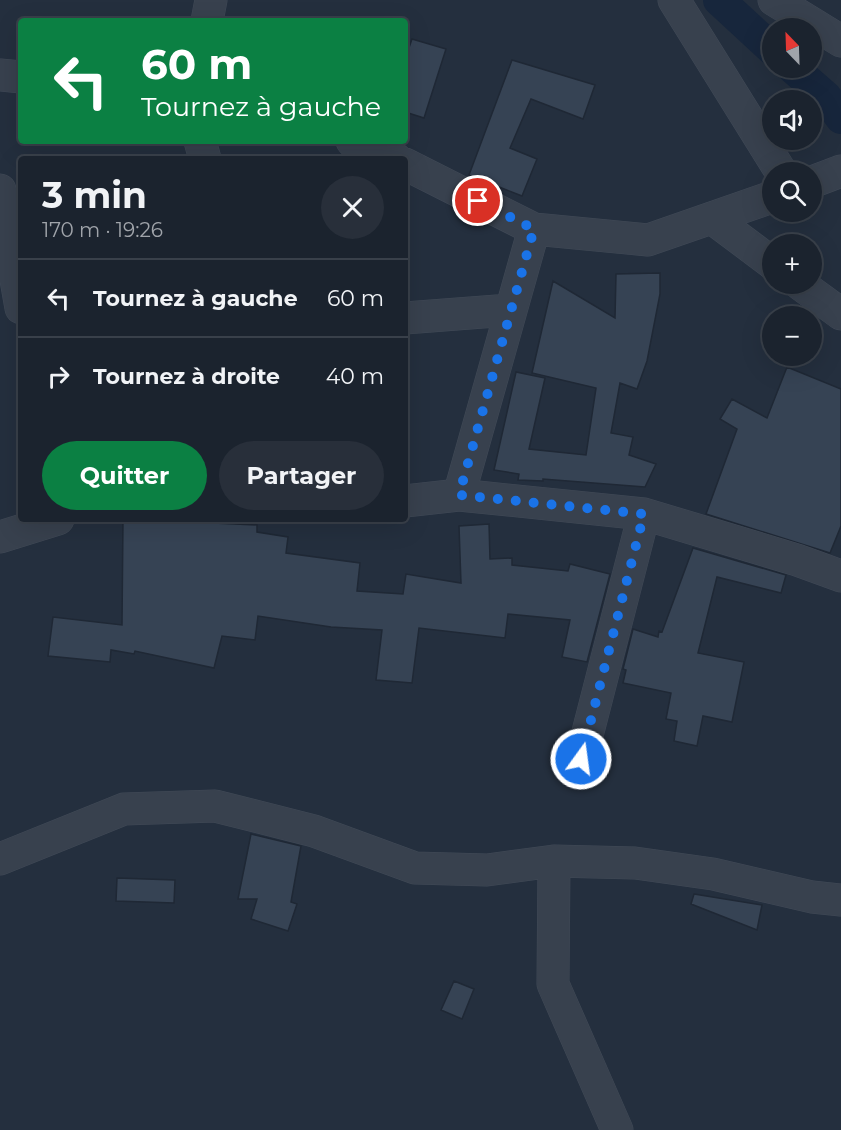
<!DOCTYPE html>
<html lang="fr">
<head>
<meta charset="utf-8">
<style>
	:root { --surface:#1b232e; --page:#282f3a; --text:#f1f3f6; --muted:#a0a4aa; --line:#39404a; --accent:#0b8043 }
	body { margin:0; font-family:Montserrat,sans-serif; background:var(--page); color:var(--text); height:100vh; display:flex; flex-direction:column; font-size:22px; white-space:nowrap }
	* { box-sizing:border-box; margin:0 }
	p { font-size:20px; color:var(--muted) }
	.icon { flex:none; width:33px; height:33px; fill:none; stroke:currentColor; stroke-width:2; stroke-linecap:round; stroke-linejoin:round }
	.map { position:relative; flex:1; overflow:hidden }
	.drawer { position:absolute; left:18px; top:156px; width:390px; height:366px; display:flex; flex-direction:column; background:var(--surface); border-radius:6px; box-shadow:0 6px 24px #0002,0 0 0 2px var(--line) }
	.drawer>* { flex:none }
	.hud { position:absolute; left:18px; top:18px; width:390px; height:126px; border-radius:6px; box-shadow:0 6px 24px #0002,0 0 0 2px var(--line); background:#0b8043; color:#fff; overflow:hidden }
	.needle { width:39px; rotate:337deg }
	.tools { position:absolute; left:762px; top:18px; display:grid; gap:12px }
	.tools a { display:grid; place-items:center; width:60px; height:60px; border-radius:50%; background:var(--surface); box-shadow:0 6px 24px #0002,0 0 0 2px var(--line); font-size:30px }
	.pin { position:absolute; display:grid; place-items:center; width:51px; height:51px; color:#fff; margin:-26px; border:3px solid #fff; border-radius:50%; box-shadow:0 2px 6px #0007 }
	.me { position:absolute; width:66px; margin:-33px; rotate:14deg; stroke-linejoin:round; filter:drop-shadow(0 0 4px #0008) }
	.turn { display:flex; align-items:center; gap:21px; height:126px; padding:0 24px; font-size:27px }
	.turn .icon { width:78px; height:78px; stroke-width:2.5 }
	.turn b { display:block; font-size:42px; line-height:51px }
	.round { display:grid; place-items:center; flex:none; width:63px; height:63px; border-radius:32px; background:var(--page) }
	.overview { display:flex; align-items:center; justify-content:space-between; height:102px; padding:0 24px }
	h1 { font-size:36px; font-weight:700; line-height:45px }
	.action { display:flex; gap:12px; margin-top:auto; padding:12px 24px }
	.action a { flex:1; height:69px; border-radius:36px; background:var(--accent); color:#fff; font-size:24px; font-weight:700; line-height:69px; text-align:center }
	.action a+a { background:var(--page); color:var(--text) }
	ul { padding:0; list-style:none }
	li { display:flex; align-items:center; gap:18px; height:78px; padding:0 24px; border-top:2px solid var(--line) }
	li div { flex:1 }
	li b { display:block; font-size:22px }
	li em { font-style:normal }
	.map>svg:first-child { display:block }
	.lines { fill:none; stroke-linecap:round; stroke-linejoin:round }
	.canal { stroke:#17263c; stroke-width:32 }
	.building { fill:#364354; stroke:#1f2835; stroke-width:1.5 }
	.street-casing { stroke:#414a57; stroke-width:33 }
	.street { stroke:#38414e; stroke-width:32 }
	.route { stroke:#1a73e8; stroke-width:10; stroke-dasharray:0 18 }
</style>
</head>
<body>
<div class="map">
<svg width="841" height="1130" viewBox="0 0 841 1130">
	<rect width="100%" height="100%" fill="#242f3e"/>
	<g class="lines">
		<!-- canal -->
		<path class="canal" d="M719 0 772 49
			M793 68 826 97 841 118"/>
	</g>
	<!-- building -->
	<path class="building" d="M412 39 446 49 424 118 405 112V59Z
		M512 60 595 85 583 119 531 99 510 148 537 159 522 196 469 175Z
		M660 273V294L647 361 637 389 620 383 611 433 633 437 629 455 656 464 645 487 543 479V481L518 480 519 474 494 470 516 372 545 378 529 449 586 455 596 388 532 373 553 281 615 318 616 274Z
		M787 367 841 389V526L830 553 706 514 737 429 720 419 732 399 767 418Z
		M123 519H214V523L257 525V532L288 537 286 553 360 563 357 591 403 594 406 574 461 583 459 526 489 524 490 559 512 558V565L568 571 570 564 610 574 587 662 562 657 570 620 508 614 505 638 419 628 412 683 376 680 382 630 331 627 258 616 255 640 222 636 214 668 135 651 134 654 111 650 110 662 48 656 53 617 122 625Z
		M693 548 786 575 781 593 717 577 698 653 744 662 732 722 703 716 697 746 674 741 677 721 666 719 671 693 623 683 626 670 623 669 633 629 658 637 659 631 662 632Z
		M251 834 301 846 291 902 297 904 288 931 251 919 257 899H238Z
		M117 878 175 880 174 903 116 901Z
		M694 894 762 905 757 930 691 904Z
		M454 981 474 989 462 1019 441 1010Z"/>
	<g class="lines">
		<defs>
			<path id="street" d="M674 0 781 172
				M774 0 841 41
				M207 21 211 0
				M0 75 21 77
				M200 141 205 159
				M352 141 370 146 396 159
				M405 164 534 229 648 240 772 197
				M812 182 841 171
				M0 190 21 308
				M712 218 772 263
				M800 284 841 314
				M405 318 510 310
				M459 495 534 229
				M405 501 459 495 644 514 797 560 841 576
				M0 537 58 519
				M581 759 644 514
				M0 859 124 809 215 806 314 831 415 868 487 870 554 861 635 863 713 874 812 897 841 900
				M554 861 553 984 617 1130"/>
		</defs>
		<!-- street casing -->
		<use href="#street" class="street-casing"/>
		<!-- street -->
		<use href="#street" class="street"/>
	</g>
	<g class="lines">
		<!-- route -->
		<path class="route" d="M478 201 534 229 459 495 644 514 581 759"/>
	</g>
</svg>
<div class="tools">
<a><svg class="needle" viewBox="-14 -14 28 28"><path d="M0-13l5 13h-10z" fill="#e53935"/><path d="M0 13l5-13h-10z" fill="#a0a4aa"/></svg></a>
<a><svg class="icon" aria-label="sound" viewBox="0 0 24 24"><path d="M4 9h4l5-4v14l-5-4H4zM17 9q2 3 0 6"/></svg></a>
<a><svg class="icon" aria-label="search" viewBox="0 0 24 24"><circle cx="10" cy="10" r="6"/><path d="M15 15l6 6"/></svg></a>
<a>+</a>
<a>−</a>
</div>
<div class="pin" style="left:478px;top:201px;background:#d93025"><svg class="icon" aria-label="arrive" viewBox="0 0 24 24"><path d="M6 21V4h12l-3 4 3 4H6"/></svg></div>
<svg class="me" style="left:581px;top:759px" viewBox="-20 -20 40 40"><circle r="17" fill="#1a73e8" stroke="#fff" stroke-width="3"/><path d="M0-11L8 9 0 5-8 9z" fill="#fff"/></svg>
<div class="hud">
<div class="turn"><svg class="icon" aria-label="left" viewBox="0 0 24 24"><path d="M17 20v-9H6M10 6l-5 5 5 5"/></svg><div><b>60 m</b>Tournez à gauche</div></div>
</div>
<section class="drawer">
<div class="overview"><div><h1>3 min</h1><p>170 m · 19:26</p></div><a class="round"><svg class="icon" aria-label="close" viewBox="0 0 24 24"><path d="M6 6l12 12M18 6L6 18"/></svg></a></div>
<ul>
<li><svg class="icon" aria-label="left" viewBox="0 0 24 24"><path d="M17 20v-9H6M10 6l-5 5 5 5"/></svg><div><b>Tournez à gauche</b></div><em>60 m</em></li>
<li><svg class="icon" aria-label="right" viewBox="0 0 24 24"><path d="M7 20v-9h11M14 6l5 5-5 5"/></svg><div><b>Tournez à droite</b></div><em>40 m</em></li>
</ul>
<div class="action"><a>Quitter</a><a>Partager</a></div>
</section>
</div>
</body>
</html>
